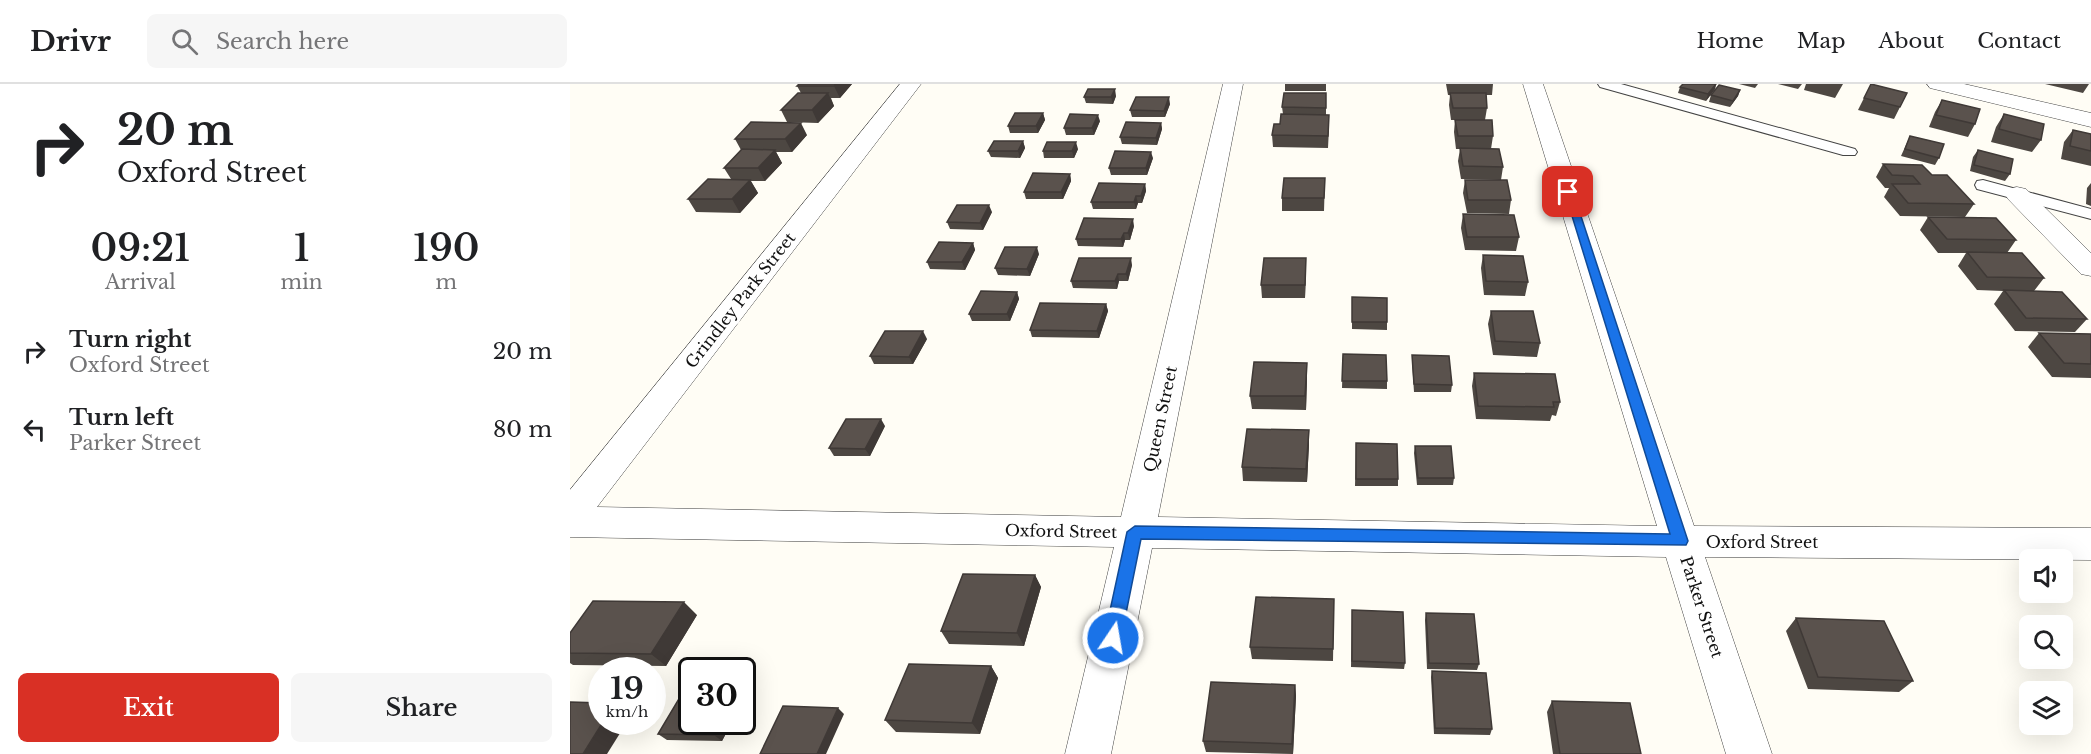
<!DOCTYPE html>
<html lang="en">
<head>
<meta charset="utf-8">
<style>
	:root { --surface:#fff; --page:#f6f6f6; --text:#202124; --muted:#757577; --line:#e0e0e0; --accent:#d93025 }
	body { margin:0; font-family:"Libre Baskerville",serif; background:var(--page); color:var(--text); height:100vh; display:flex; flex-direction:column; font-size:22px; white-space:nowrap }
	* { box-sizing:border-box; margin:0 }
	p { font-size:20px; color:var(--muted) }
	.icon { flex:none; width:33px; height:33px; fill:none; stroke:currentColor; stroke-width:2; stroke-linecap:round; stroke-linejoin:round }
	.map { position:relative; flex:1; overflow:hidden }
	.side { display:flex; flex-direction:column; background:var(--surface); width:570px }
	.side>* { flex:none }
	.guide { background:#fff; color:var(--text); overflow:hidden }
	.tools { position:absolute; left:1449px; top:465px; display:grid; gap:12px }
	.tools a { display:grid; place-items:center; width:54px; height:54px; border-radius:9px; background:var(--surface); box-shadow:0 6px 24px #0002; font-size:30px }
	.speed { position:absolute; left:18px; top:573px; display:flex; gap:12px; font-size:30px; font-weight:700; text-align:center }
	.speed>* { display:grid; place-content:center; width:78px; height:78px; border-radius:50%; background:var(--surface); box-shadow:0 6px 24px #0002; line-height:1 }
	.speed small { font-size:15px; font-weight:400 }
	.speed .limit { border:3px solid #111; border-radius:9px; background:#fff; color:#111 }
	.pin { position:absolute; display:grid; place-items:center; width:51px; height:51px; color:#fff; margin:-26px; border-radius:12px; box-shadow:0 3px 9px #0006 }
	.me { position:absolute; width:66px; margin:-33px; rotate:12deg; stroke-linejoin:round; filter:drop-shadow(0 0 4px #0008) }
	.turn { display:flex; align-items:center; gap:21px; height:126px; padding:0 18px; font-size:27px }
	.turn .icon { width:78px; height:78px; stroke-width:2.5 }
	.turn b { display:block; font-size:42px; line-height:51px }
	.eta { display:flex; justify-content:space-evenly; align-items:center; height:102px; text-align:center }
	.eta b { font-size:36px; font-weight:600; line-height:42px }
	.cta { display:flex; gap:12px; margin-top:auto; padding:12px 18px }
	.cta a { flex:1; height:69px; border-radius:9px; background:var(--accent); color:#fff; font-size:24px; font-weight:600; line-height:69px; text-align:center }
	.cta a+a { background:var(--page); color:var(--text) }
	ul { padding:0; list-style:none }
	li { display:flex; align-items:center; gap:18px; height:78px; padding:0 18px }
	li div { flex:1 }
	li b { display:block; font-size:22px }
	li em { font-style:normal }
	header { display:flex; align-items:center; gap:36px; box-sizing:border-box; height:84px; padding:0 30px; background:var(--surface); border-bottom:2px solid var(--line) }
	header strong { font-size:28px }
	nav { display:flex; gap:33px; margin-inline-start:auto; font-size:21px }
	.search { width:420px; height:54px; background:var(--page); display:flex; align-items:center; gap:15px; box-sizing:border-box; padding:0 21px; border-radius:9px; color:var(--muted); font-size:22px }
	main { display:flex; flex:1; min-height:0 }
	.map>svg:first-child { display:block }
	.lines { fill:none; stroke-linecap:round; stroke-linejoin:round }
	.lane-casing { stroke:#444; stroke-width:2 }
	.street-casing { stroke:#444; stroke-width:1 }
	.lane { fill:#fff; fill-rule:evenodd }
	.street { fill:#fff; fill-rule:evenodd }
	.wall { fill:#4d4742 }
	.shaded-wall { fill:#3f3936 }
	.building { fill:#5a524d; stroke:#3f3936; stroke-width:1.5 }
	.route { fill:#1a73e8; stroke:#114b97; stroke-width:1.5 }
	.labels { text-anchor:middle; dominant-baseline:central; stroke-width:6; stroke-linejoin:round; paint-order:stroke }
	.street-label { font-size:16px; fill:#111; stroke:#fff }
</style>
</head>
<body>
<header>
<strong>Drivr</strong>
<div class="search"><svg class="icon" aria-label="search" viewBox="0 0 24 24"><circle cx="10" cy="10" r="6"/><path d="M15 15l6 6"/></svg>Search here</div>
<nav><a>Home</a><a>Map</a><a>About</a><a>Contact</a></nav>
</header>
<main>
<section class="side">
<div class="guide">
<div class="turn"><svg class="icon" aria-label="right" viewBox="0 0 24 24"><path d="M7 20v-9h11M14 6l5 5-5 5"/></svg><div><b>20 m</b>Oxford Street</div></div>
</div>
<div class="eta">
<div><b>09:21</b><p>Arrival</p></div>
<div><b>1</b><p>min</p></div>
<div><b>190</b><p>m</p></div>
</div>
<ul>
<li><svg class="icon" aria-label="right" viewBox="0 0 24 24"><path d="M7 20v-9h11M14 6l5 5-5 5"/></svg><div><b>Turn right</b><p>Oxford Street</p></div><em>20 m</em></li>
<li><svg class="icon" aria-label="left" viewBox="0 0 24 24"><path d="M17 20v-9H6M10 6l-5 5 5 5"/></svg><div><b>Turn left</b><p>Parker Street</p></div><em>80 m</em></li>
</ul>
<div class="cta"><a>Exit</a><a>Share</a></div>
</section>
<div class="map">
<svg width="1521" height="670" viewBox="0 0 1521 670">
	<rect width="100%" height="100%" fill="#fffdf5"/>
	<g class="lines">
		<defs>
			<path id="lane" d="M1028 0H1051L1285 65 1287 68 1285 71H1273L1030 3Z
				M1413 96 1521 125V135L1407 105 1405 101 1407 97Z"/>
			<path id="street" d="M330 0H351L27 423 551 433 653 0H673L588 433 1087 442 953 0H973L1124 442 1521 444V476L1135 473 1202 670H1156L1096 473 582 464 541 670H495L544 463 0 453V406Z
				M1357 0H1394L1521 29V43L1360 4Z
				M1447 103 1456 105 1521 169V192L1511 190 1438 115 1435 110 1438 105Z"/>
		</defs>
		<!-- lane casing -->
		<use href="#lane" class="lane-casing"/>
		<!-- street casing -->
		<use href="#street" class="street-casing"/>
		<!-- lane -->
		<use href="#lane" class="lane"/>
		<!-- street -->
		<use href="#street" class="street"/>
	</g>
	<!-- wall -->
	<path class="wall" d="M282 0 270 14H261L264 22 248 39 217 38 211 26 231 9 227 2Z
		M715 0H756V7H715Z
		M876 0H923L922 11H916L917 24 915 36 923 52 921 65 933 83 931 96 891 95 888 77 890 65H886L884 48 885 36H881L879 21 880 11H878Z
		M1113 0H1146L1145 5 1136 17 1108 9 1110 3Z
		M1169 0H1188L1185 4Z
		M1208 0H1232L1228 5Z
		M1236 0H1273L1265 14 1234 6Z
		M1301 0 1330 23 1324 35 1288 26Z
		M1475 0H1519L1513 9Z
		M1170 6 1168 12 1160 23 1139 18 1141 11Z
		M756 9V31L759 44 758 64 703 63 702 51 710 40 713 30 712 23Z
		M546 12 543 20 516 19 514 13Z
		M1372 16 1405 40 1398 53 1359 43 1365 28Z
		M600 20 595 33H562L560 26Z
		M473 29 475 36 468 49H440L438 42Z
		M1434 30 1471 56 1462 68 1421 58 1426 43Z
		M530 37 524 51H496L494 44Z
		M591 39 592 45 587 61 552 60 550 53Z
		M1503 46 1521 50V82L1491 75 1494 58Z
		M237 51 222 68H206L212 79 195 97H181L188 109 170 129 126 128 118 115 161 95 154 84 171 66 165 55Z
		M1340 52 1369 74 1365 81 1331 72Z
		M453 57 455 64 450 74 421 73 418 67Z
		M508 65 504 74H474L473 67Z
		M1408 66 1440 90 1435 97 1400 87 1403 73Z
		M583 74 577 91H541L539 84Z
		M1313 80 1362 91 1404 120 1395 133 1330 132 1314 113 1319 104H1315L1306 93Z
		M500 90 501 97 493 115H456L454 108Z
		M755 94 754 127H712V114Z
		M895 96 941 116 939 130 897 129 893 109Z
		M1521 99V122L1516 120 1517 104Z
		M575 100 576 107 572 119H568L566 125H523L521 118Z
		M422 128 413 146 380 145 377 138Z
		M893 130 949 153 946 167 895 166 891 144Z
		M1358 133 1446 156 1437 169 1474 194 1464 207 1517 235 1505 248 1445 247 1424 220 1433 207 1407 206 1388 182 1396 169H1368L1350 146Z
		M564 142 560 156H555L553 163 508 162 506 155Z
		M403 159 405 166 395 186 360 185 357 178Z
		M469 170 460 192 428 191 425 184Z
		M913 171 958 198 955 212 914 211 911 184Z
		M736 174 735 214H692L691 201Z
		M562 181 558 197H549L547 205 503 204 501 197Z
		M447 208 449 215 440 237H402L399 230Z
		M782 213 817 238V246L782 245Z
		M536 220 538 227 529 254 462 253 460 246Z
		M921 227 970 259 967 273 923 271 918 240Z
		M1469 249 1521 250V294L1482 293 1458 263Z
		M357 255 343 280H304L300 272Z
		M773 270 817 297V305L772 304Z
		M842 271 882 301 881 308H844L842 278Z
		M904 289 990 318 986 332 982 331 980 337 906 335 902 302Z
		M737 293 736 326 682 325 680 312Z
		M315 342 300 372H264L259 364Z
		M739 346V360L737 398 673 397 672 383Z
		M786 359 828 395V402H785Z
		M845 362 884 394 883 401H847L844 369Z
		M465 491 471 503 454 562 379 560 371 547Z
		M764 515 763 577 682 575 680 563Z
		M782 526 835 579 834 585 781 583Z
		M856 529 909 580 907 586 857 585 855 536Z
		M127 531 96 582 3 581 0 579V549Z
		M1226 534 1343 597 1329 608 1238 605 1216 547Z
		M421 582 428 594 410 650 326 648 315 636Z
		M862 587 922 645 920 651 864 650 861 593Z
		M725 601 726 612 723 670 636 668 633 657Z
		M982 617 1071 670H983L977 628Z
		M162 638 152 657 97 656 88 650Z"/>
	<!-- shaded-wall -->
	<path class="shaded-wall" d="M266 0H282L270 14 264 2Z
		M1146 0 1145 5 1136 17 1138 10Z
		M545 5 546 12 543 20 541 13Z
		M1170 6 1168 12 1160 23 1163 17Z
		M258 9 264 22 248 39 242 26Z
		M599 13 600 20 595 33 594 27Z
		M473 29 475 36 468 49 466 42Z
		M528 31 530 37 524 51 522 44Z
		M231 39 237 51 222 68 215 55Z
		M591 39 592 45 587 61 586 54Z
		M453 57 455 64 450 74 448 67Z
		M506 58 508 65 504 74 502 67Z
		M205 66 212 79 195 97 188 84Z
		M581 68 583 74 577 91 576 84Z
		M500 90 501 97 493 115 491 108Z
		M180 96 188 109 170 129 162 115Z
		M575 100 576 107 572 119 571 112Z
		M566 112 568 119 566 125 564 118Z
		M419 121 422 128 413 146 410 139Z
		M563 135 564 142 560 156 558 149Z
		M554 149 555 156 553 163 551 155Z
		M403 159 405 166 395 186 392 178Z
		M467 163 469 170 460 192 457 185Z
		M561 174 562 181 558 197 556 190Z
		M736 174V187L735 214V201Z
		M548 190 549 197 547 205 545 197Z
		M447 208 449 215 440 237 437 230Z
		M536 220 538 227 529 254 527 247Z
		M353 247 357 255 343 280 339 273Z
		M737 279V293L736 326 735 312Z
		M311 335 315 342 300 372 295 365Z
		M739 346V360L737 398 736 385Z
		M465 491 471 503 454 562 447 549Z
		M114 518 127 531 96 582 81 570Z
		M421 582 428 594 410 650 402 639Z
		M725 601 726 612 723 670 722 660Z
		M172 606 177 610 172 618Z
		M268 624 274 630 256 670H247Z
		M33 638H57L37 670H13Z
		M151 638H162L152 657 144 651Z"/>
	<!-- building -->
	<path class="building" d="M229 0H266L264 2H227Z
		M1113 0H1146L1138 10 1110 3Z
		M1301 0 1337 9 1330 23 1294 14Z
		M1149 1 1170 6 1163 17 1141 11Z
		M518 5H545L541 13H514Z
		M228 9H258L242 26H211Z
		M714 9H756V24L712 23Z
		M880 9H916L917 24H883Z
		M566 13H599L594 27 560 26Z
		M1372 16 1410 25 1405 40 1366 31Z
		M445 29H473L466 42H438Z
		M500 30 528 31 522 44H494Z
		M711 30 759 31 758 52 702 51 704 40H710Z
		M1434 30 1474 40 1471 56 1429 45Z
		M885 36H922L923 52H888Z
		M181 38 231 39 215 55H165Z
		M556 38 591 39 586 54 550 53Z
		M1503 46 1521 50V67L1500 62Z
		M1340 52 1374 60 1369 74 1335 65Z
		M424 57H453L448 67H418Z
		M477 58H506L502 67H473Z
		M890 64 929 65 933 83 893 82Z
		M172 65 205 66 188 84H154Z
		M1408 66 1443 75 1440 90 1404 81Z
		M545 67 581 68 576 84H539Z
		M1313 80 1352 81 1362 91H1377L1404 120 1338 119 1322 100H1350L1343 92 1322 91Z
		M463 89 500 90 491 108H454Z
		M714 94H755L754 114H712Z
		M138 95 180 96 162 115H118Z
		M895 96H937L941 116H898Z
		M529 99 575 100 571 112H566L564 118H521Z
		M387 121H419L410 139 377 138Z
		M893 130 944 131 949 153H897Z
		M1358 133 1426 134 1446 156 1377 155Z
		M514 134 563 135 558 149H554L551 155H506Z
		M369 158 403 159 392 178H357Z
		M435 163H467L457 185 425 184Z
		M1397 168 1452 169 1474 194 1417 193Z
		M913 171 953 172 958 198 916 197Z
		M509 174H561L556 190H548L545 197H501Z
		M694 174H736L735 201H691Z
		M1434 206 1492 208 1517 235 1456 234Z
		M411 207 447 208 437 230H399Z
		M782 213 817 214V238H782Z
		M470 219 536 220 527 247 460 246Z
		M921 227H963L970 259 925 257Z
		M315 247H353L339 273 300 272Z
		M1469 249 1521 250V280L1494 279Z
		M773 270 816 271 817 297H772Z
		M842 271 879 272 882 301 844 300Z
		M684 278 737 279 735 312H680Z
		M904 289 985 290 990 318H983L984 323 908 322Z
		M276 335H311L295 365 259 364Z
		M677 345 739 346 736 385 672 383Z
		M786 359 827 360 828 395H786Z
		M845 362H881L884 394H848Z
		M393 490 465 491 447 549 371 547Z
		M686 513 764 515 763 565 680 563Z
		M23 517 114 518 81 570 0 569V549Z
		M782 526 833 528 835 579 782 577Z
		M856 529 904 530 909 580 859 579Z
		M1226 534 1314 537 1343 597 1248 593Z
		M339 580 421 582 402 639 315 636Z
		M862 587 916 589 922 645 865 644Z
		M641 598 725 601 722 660 633 657Z
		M116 603H122V638H151L144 651 88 650Z
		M982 617 1060 619 1071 670H990Z
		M0 618 32 619V638H33L13 670H0Z
		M213 622 268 624 247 670H190Z"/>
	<!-- route -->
	<path class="route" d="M994 106 1003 108 1118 457 1116 461 571 455 551 554 549 559 543 562 537 559 534 554 557 448 565 442 1100 450Z"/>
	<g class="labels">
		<!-- street labels -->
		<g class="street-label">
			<text transform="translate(170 216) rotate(-52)">Grindley Park Street</text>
			<text transform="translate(590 335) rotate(-78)">Queen Street</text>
			<text transform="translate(491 447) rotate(1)">Oxford Street</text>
			<text x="1192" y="458">Oxford Street</text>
			<text transform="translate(1132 523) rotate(72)">Parker Street</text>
		</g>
	</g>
</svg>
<div class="tools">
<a><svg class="icon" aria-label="sound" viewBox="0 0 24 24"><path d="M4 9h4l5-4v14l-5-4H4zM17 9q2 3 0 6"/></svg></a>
<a><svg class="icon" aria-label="search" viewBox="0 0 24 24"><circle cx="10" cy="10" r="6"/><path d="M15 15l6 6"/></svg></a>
<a><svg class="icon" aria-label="layers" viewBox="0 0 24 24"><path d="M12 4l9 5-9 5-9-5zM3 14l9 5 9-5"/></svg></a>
</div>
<div class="speed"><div>19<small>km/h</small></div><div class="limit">30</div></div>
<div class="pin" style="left:998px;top:108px;background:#d93025"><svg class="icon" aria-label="arrive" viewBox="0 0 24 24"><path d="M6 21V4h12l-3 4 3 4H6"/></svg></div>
<svg class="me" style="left:543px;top:554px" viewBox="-20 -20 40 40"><circle r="17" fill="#1a73e8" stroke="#fff" stroke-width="3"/><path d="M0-11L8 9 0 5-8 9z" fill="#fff"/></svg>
</div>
</main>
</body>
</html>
